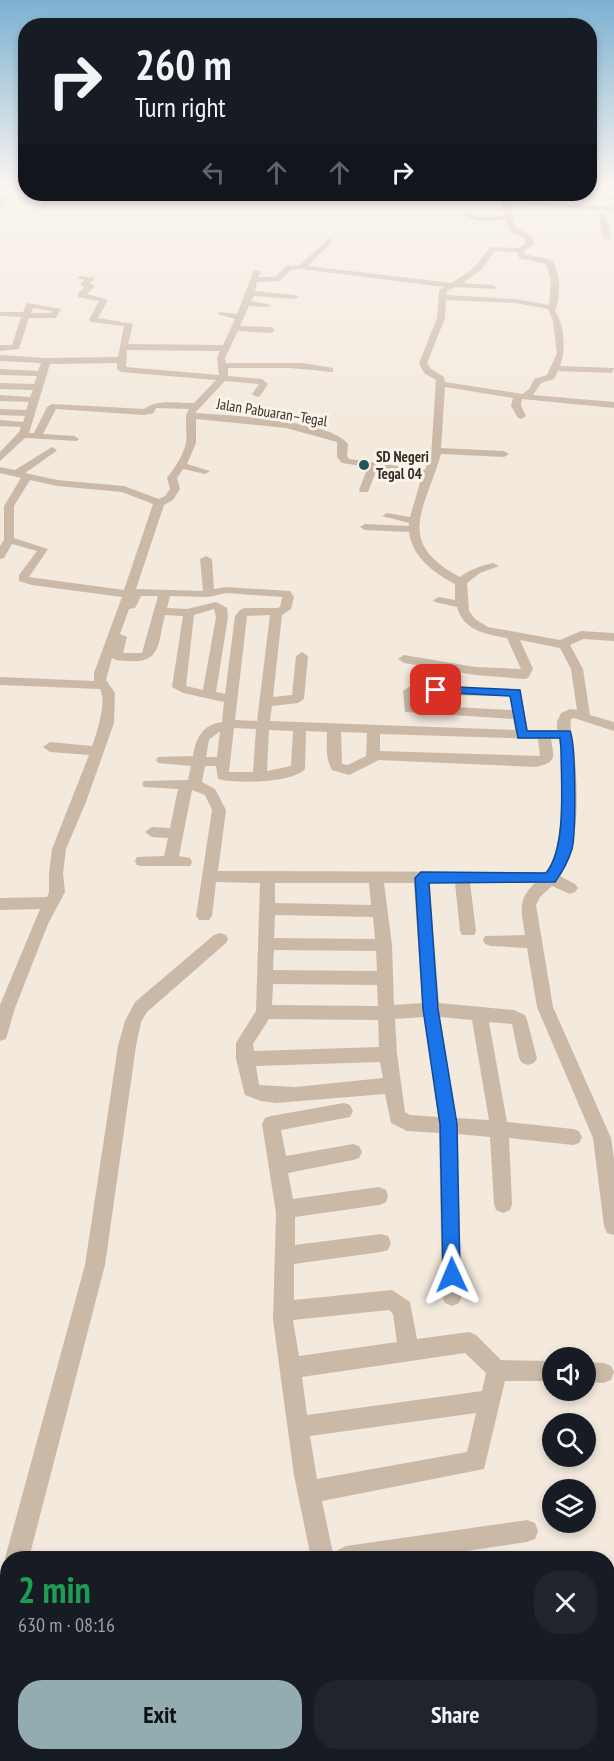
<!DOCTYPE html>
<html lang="en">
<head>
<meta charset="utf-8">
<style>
	:root { --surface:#171b24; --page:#20242c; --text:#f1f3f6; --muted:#9ea1a6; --accent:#92acb0 }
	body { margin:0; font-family:"PT Sans Narrow",sans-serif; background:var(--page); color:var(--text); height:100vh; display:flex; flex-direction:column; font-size:22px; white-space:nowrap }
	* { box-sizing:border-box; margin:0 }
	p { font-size:20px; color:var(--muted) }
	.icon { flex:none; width:33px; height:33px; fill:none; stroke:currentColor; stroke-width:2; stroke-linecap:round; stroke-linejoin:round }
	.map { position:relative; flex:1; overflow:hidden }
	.panel { position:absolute; left:0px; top:1551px; width:615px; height:210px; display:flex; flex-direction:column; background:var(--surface); border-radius:24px 24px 0 0; box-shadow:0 3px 9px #0003 }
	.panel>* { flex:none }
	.guide { position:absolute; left:18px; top:18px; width:579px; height:183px; border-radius:24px; box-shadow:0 3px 9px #0003; background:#171b24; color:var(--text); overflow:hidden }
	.buttons { position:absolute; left:542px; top:1347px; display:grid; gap:12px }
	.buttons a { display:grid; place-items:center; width:54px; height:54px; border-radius:50%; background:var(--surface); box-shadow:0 3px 9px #0003; font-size:30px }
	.pin { position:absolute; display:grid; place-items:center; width:51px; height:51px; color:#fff; margin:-26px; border-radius:12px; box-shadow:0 3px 9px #0006 }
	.me { position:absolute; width:66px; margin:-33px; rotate:359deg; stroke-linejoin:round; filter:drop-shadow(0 0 4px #0008) }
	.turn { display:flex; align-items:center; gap:21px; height:126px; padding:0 18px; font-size:27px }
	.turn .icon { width:78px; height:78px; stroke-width:2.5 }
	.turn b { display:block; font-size:42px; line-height:51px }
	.lanes { display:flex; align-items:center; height:57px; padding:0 18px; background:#0003; justify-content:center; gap:30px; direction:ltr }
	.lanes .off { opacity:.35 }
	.round { display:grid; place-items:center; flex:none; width:63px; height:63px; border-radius:24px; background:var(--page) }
	.head { display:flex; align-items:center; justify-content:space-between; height:102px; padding:0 18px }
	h1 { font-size:36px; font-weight:700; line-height:45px; color:#1e9e55 }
	.button { display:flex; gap:12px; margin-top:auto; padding:12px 18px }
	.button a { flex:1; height:69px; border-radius:24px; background:var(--accent); color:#111; font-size:24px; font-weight:700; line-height:69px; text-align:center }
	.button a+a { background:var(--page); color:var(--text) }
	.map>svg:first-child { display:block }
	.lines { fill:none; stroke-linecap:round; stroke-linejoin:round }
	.minor { fill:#cbb9a8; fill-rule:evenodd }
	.route { fill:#1a73e8; stroke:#114b97; stroke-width:1.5 }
	.poi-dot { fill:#1d555a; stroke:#faf3ea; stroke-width:2 }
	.labels { text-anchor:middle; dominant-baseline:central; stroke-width:6; stroke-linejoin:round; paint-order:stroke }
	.far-street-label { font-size:15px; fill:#382e29; stroke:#faf3ea }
	.far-poi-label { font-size:15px; font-weight:bold; fill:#382e29; stroke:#faf3ea; text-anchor:start }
</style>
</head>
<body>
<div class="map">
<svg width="614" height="1761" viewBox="0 0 614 1761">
	<rect width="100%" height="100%" fill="#f3e9dd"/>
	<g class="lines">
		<!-- minor -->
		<path class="minor" d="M590 183 614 184V188L590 185Z
			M590 193 614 196V200L582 195Z
			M505 194H511L510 200 614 207V211L510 204 515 227 533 237V245L524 251 525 254 552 260C561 276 561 295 555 311 565 325 566 351 560 366L614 368 612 373 558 371 554 379 541 383 533 395 614 402V408L522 399 521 406 526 416 521 419 518 418 511 406 513 398 445 387 441 448 504 451 509 454 504 457 441 454C426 508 393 542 460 577 471 569 480 566 493 563L499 566 480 573 467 583 469 611 475 619 488 627 560 640 581 631 614 633V641L583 639 570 645 583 669 590 715 614 722V731L574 718 571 719C569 729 573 737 574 746 577 784 582 844 560 876L575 884 578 888 575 892 570 894 552 886 540 897 536 905 553 1007 611 1138 614 1159V1235L607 1233 604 1226 593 1138 537 1007 527 948 491 946 485 944 483 940 485 936 525 935C522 912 516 901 535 883H470L476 931 474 935H462L460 931 455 883H429L439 1003 514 1010 525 1015 527 1020 537 1058 534 1063 528 1065 522 1063 519 1058 512 1024 489 1022 507 1122 573 1129 579 1131 582 1137 579 1143 573 1145 509 1138 512 1204 510 1210 503 1213 496 1210 494 1204 490 1137 457 1134 462 1296 459 1303 452 1306 445 1303 442 1296 439 1133 407 1131 391 1123 385 1094 276 1103 261 1101 245 1095 236 1059V1043L256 1011 260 883 216 882 212 916 209 920H199L196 916 212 810 205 795 192 790 179 856 190 858 192 862 190 866H142L137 865 135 861 137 857 164 856 168 838 152 837 145 832 152 827 170 828 178 789 144 787 142 784 144 781 188 780 191 766 158 763 156 760 158 757 193 756C196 738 202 725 222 722L224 702 183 693 172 687 183 616 165 615C158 641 162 663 130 661 123 661 117 661 112 658L106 680 115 693 114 723 86 802 66 849 63 873 65 892 48 924 15 1008 6 1039 0 1041V1005L40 909 0 910V898L47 897 49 892V873L52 849 89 755 50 752 43 747 50 742 92 746C97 734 107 700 100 689L0 685V677L94 681V673L122 597 32 585 19 581V575L37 551 12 544 4 558 0 559V546L4 540V506L21 478 0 473V467L15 470 52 447 57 450 55 452 25 473 57 480 124 486 159 499 165 496 170 489 167 478C175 467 183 456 186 443 188 431 183 417 189 409L156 408 154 413 144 415 56 409 43 434 74 436 79 439 77 441 25 438 0 461V452L19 432 21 427 0 426V420L23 422 25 416 0 415V409L26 410 29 402 0 401V395L30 397 33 390 0 389V383L34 384 37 376 0 375V369L38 371 41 363 0 361V355L46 358 118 357 124 326 90 322 89 320 99 301 78 297V293L85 287 80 285 84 280 77 278 81 276 95 278 90 283 95 286 87 294 108 300 98 318 133 324 128 344 223 345 235 319 217 314 221 312 237 314 254 270 261 272 258 277H275L286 266 300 265 329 238 332 242 308 266 452 283 475 267 490 247 519 248 525 244V238L512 233 505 220 477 221 462 214 465 212 478 217 504 216 502 202ZM495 251 517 252 519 258 546 264 551 280 549 305 515 299 447 295V291L455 287 495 289 496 287 492 285 463 283 481 270ZM301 269 444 287 439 290 437 318 419 363 424 373 436 380 431 456 425 470 349 459 347 456 348 444C331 420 226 415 195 413L225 381 259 384 252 394 257 397 260 396 268 384 262 379 228 376V368H290L333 372V368L303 363H226L225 358 238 331 271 333 275 330 271 327 240 326 249 306 267 307 271 305 251 301 254 296 295 299 299 297 295 295 255 291 257 282 280 281 291 270ZM446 300 515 303 548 309 553 321 557 353 547 375 534 379 530 388 523 394 445 382 444 377 431 369 427 363 445 318ZM127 350 220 351 217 358 219 375 126 367ZM117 363V369L121 372 216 380 194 403C177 403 156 399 144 409L52 404 47 407 34 433H29L50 364ZM196 419 286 428 337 442V457L342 463 368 467 359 490 360 492H368L377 469 422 476 410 517 387 513 382 516 409 523V526L365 524 360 527 365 530 409 532C413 558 433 572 455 584V600L439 597 433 600 435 602 457 607C464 631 485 634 507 638L521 669 475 667 404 655 398 659 404 663 475 675 524 679 528 678 533 669 520 640 560 648 571 669 577 710 570 709 561 713 557 722V730H528L520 689 409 687 403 691 405 712 513 719 515 730 270 721 272 706 298 703 304 699 308 656 302 652 296 656 292 695 273 697 282 615 291 609 294 597 290 591 226 587 214 589 212 559 206 556 200 559 203 591 136 589 164 505 173 500 180 489 177 478 183 469 205 474 210 471 187 464 196 443ZM30 480 57 486 122 492 153 504 124 590 29 577 48 549 14 538V506ZM226 593 282 597 280 607 277 608H244L240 610 235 616 225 694 216 692 228 617 227 608 216 602 187 609 167 608 170 596 209 597ZM141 596H158L142 653H123L127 637 120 634 129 609 135 608ZM214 609 216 617 203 690 186 686 194 615ZM270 615 257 721 235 720 247 616ZM416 695 511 696 512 710 416 705ZM234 728 256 729 253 772H229ZM269 730 293 731 291 766 267 771ZM220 731 217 757H206L209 740ZM306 731 327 732C327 746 325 758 332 770L349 775 379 760 536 767C557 762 554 758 551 739H559C564 767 565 851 546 872L218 871 226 810 215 789 202 782 205 766H216L218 779C236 784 293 783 305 769ZM341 732 367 733 366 756 348 765 342 764ZM380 734 538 739 540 756 380 751ZM275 883H369L371 905 275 903ZM384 883H414L422 1003 394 1005 392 945ZM275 915 373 917 375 939 274 938ZM274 950 376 951 377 971 273 970ZM273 984 377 985 378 1006 272 1005ZM424 1017 438 1117 410 1115 405 1112 397 1054 395 1019ZM440 1017 472 1020 489 1120 456 1118ZM269 1019 378 1020 379 1047 254 1051 253 1044ZM380 1062 383 1078 296 1087 259 1085 256 1066Z
			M0 197 7 199 0 210Z
			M602 213 605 215 611 238 607 240 603 238 599 215Z
			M27 303 61 309 56 318H29L19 349 0 351V345H12L21 317 0 316V312H23ZM33 308 52 311 50 313H31Z
			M220 933 226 935 228 939 226 943 147 1012 141 1022 136 1046 105 1265 29 1558H8V1563L5 1558 85 1265 118 1046 125 1021 135 1002 214 935Z
			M344 1103 350 1105 353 1111 350 1117 281 1130 286 1156 353 1144 359 1146 362 1152 359 1158 353 1160 288 1173 293 1199 379 1187 386 1190 388 1196 386 1202 379 1205 295 1217V1245L381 1234 388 1236 391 1243 388 1250 381 1252 294 1264V1300L392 1290 410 1302 417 1339 469 1332 476 1335 501 1360 552 1361V1381H505L484 1469 322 1501 334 1558H311L294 1475 273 1320 276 1213 262 1124 265 1118 271 1116ZM389 1310 393 1314 397 1342 299 1356 293 1320ZM465 1353 486 1373 482 1391 307 1415 302 1377ZM476 1413 467 1452 317 1479 310 1436Z
			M585 1362 604 1363 611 1366 614 1372 611 1380 604 1383 585 1382Z
			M527 1520 535 1523 538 1531 535 1539 527 1542 420 1558H334L338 1550 346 1546Z
			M8 1582V1630L0 1633V1585Z
			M348 1754H374L376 1761H350Z"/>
	</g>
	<!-- sky -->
	<linearGradient id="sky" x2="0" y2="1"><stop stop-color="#7cb1d2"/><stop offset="0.43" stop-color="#faf5f0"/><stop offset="1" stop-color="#faf5f0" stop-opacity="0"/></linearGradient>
	<rect width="614" height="430" fill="url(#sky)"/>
	<!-- route -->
	<path class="route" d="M436 686 520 690 527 731H570C576 745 576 832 572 849 568 862 563 871 555 882L429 883 438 1009 457 1124 460 1275 458 1281 452 1284 445 1281 443 1275 440 1124 423 1009 415 878 421 872 546 873C567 848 561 782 561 749L560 738H518L510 696 432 692 431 690Z"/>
	<!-- markers -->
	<circle class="poi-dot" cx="364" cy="465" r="6"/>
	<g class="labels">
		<!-- far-street labels -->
		<g class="far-street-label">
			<text transform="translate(272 412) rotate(9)">Jalan Pabuaran–Tegal</text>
		</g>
		<!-- far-poi labels -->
		<g class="far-poi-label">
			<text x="376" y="456">SD Negeri<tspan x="376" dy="17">Tegal 04</tspan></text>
		</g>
	</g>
</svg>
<div class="buttons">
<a><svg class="icon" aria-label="sound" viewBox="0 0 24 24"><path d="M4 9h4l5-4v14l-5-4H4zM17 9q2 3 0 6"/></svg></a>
<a><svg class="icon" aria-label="search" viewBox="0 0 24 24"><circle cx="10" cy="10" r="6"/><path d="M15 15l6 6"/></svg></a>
<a><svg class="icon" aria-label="layers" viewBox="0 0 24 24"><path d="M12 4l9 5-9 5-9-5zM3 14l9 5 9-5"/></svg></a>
</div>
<div class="pin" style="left:436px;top:690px;background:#d93025"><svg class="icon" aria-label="arrive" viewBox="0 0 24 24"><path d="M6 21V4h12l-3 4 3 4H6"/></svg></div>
<svg class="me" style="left:452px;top:1275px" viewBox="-20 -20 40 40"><path d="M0-17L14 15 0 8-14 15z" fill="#1a73e8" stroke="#fff" stroke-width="4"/></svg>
<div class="guide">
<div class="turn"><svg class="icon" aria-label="right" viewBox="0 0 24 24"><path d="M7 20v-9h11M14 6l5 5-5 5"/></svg><div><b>260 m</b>Turn right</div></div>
<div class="lanes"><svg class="icon off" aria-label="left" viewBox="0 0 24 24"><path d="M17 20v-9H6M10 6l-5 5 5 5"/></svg><svg class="icon off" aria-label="ahead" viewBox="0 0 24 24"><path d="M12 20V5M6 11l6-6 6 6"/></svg><svg class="icon off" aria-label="ahead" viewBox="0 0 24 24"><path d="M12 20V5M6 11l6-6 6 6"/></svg><svg class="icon" aria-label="right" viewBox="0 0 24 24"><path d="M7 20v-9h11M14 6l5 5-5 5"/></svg></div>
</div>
<section class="panel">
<div class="head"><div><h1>2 min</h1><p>630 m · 08:16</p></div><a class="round"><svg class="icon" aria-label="close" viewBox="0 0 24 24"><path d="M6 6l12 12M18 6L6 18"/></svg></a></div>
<div class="button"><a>Exit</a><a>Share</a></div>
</section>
</div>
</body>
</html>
